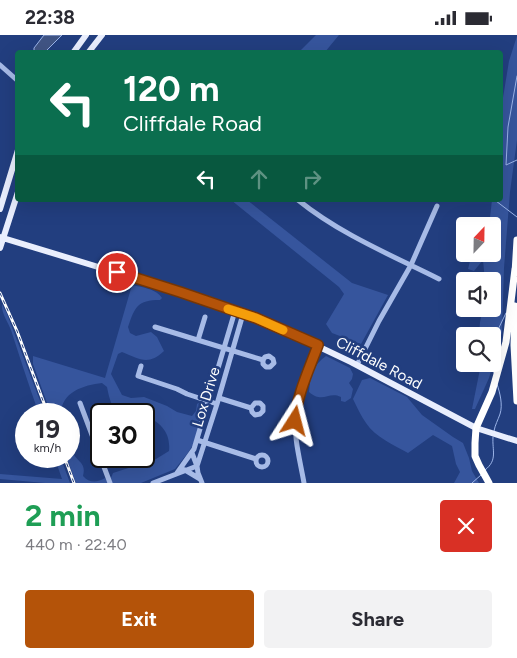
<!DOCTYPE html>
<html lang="en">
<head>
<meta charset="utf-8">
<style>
	:root { --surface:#fff; --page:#f2f2f3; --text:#2b2b33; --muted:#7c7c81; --accent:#b45309 }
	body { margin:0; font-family:Figtree,sans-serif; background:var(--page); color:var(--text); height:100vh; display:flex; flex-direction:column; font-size:19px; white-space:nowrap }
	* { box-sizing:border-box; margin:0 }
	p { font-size:16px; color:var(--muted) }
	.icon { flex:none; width:28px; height:28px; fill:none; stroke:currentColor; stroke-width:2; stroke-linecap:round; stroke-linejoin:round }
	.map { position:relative; height:448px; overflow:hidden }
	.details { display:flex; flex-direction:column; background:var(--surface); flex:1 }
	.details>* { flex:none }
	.guide { position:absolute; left:15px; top:15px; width:488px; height:152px; border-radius:5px; box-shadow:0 5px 20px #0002; background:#0b6e4f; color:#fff; overflow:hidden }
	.needle { width:32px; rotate:22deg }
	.fabs { position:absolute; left:456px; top:182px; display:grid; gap:10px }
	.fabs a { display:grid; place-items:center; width:45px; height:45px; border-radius:5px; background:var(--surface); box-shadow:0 5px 20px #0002; font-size:25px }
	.speed { position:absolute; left:15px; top:368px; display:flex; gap:10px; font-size:25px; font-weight:700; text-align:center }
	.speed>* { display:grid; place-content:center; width:65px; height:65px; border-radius:50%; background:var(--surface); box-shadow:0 5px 20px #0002; line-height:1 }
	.speed small { font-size:12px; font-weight:400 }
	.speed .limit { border:2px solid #111; border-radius:8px; background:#fff; color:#111 }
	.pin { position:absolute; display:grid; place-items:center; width:42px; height:42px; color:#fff; margin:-21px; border:2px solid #fff; border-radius:50%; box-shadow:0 1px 5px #0007 }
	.me { position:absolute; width:55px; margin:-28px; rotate:9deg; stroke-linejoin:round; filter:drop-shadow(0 0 4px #0008) }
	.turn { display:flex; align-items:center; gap:18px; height:105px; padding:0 25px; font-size:22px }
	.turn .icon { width:65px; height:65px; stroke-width:2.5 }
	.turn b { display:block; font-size:35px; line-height:42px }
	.lanes { display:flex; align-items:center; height:48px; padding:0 25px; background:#0003; justify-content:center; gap:25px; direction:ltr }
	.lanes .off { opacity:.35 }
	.round { display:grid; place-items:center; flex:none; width:52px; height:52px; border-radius:5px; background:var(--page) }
	.headline { display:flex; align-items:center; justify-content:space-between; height:85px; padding:0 25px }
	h1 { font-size:30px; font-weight:700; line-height:38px; color:#1e9e55 }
	.cta { display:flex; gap:10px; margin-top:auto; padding:10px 25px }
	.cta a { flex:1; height:58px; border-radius:5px; background:var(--accent); color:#fff; font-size:20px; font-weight:700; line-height:58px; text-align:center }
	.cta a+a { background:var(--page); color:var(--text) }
	.status { display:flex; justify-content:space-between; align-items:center; height:35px; padding:0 25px; background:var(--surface); direction:ltr }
	.status svg { height:14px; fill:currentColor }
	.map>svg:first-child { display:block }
	.green { fill:#36559d }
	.water { fill:#405484; stroke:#9bb4e8 }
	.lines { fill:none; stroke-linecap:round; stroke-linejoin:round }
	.stream { stroke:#9bb4e8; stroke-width:1 }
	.minor { stroke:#a7bbe7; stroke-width:5 }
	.major { stroke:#e9eefd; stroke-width:6 }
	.highway { stroke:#fff; stroke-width:7 }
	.rail-casing { stroke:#fff; stroke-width:3 }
	.rail { stroke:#223e7f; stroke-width:1; stroke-dasharray:4; stroke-linecap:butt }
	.route-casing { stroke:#753606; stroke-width:12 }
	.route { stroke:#b45309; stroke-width:9 }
	.slow { stroke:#f59e0b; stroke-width:9 }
	.labels { text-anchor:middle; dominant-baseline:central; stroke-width:5; stroke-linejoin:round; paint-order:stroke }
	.street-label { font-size:15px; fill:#fff; stroke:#223e7f }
</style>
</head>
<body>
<div class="status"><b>22:38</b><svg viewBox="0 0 49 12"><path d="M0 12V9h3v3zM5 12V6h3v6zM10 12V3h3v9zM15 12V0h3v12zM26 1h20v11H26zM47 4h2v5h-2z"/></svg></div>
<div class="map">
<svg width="517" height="448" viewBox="0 0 517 448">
	<rect width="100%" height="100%" fill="#223e7f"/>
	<!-- green -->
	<path class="green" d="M316 0H339L325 17H299Z
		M517 1V105L510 157 504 233 502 297 489 343 475 374H472L481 329H492V301H479L480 287 483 274H492V246H485L483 225 474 236 468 234 470 226 475 219H492V191H489L492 165H500V81L509 26Z
		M231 165H247L352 248 388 260 361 309 332 298 326 289 344 259 339 252Z
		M132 250C141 252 157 254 162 263L160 265C137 265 135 272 128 292L130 298 136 301 151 297 157 302 164 316C148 331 140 324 122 317L118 319 111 339 122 360 131 363 144 362 167 371 177 377 192 381 196 376 197 369 200 367 204 369 205 375 193 410 187 419 175 434 141 448H112L111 443 113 438 156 424 169 416C171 397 160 387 144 380V379H119C111 372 109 362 107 352L102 348C84 350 61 357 61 379H51L33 329V321L105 343Z
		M2 269 7 279 45 379H39C29 351 20 323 11 295 8 287 1 278 2 269Z
		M326 321 350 333 353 339 352 344 349 348 353 354 351 363 345 367 341 366V362C328 356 323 369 309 357 310 342 313 330 326 321Z
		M370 343 407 362 422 380 453 402 463 408 469 423 472 436 479 448H454L460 437 456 429 452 411 433 400 408 418C394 410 375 402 366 388 361 381 357 372 353 364L362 345Z
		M69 409C70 412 72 417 74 420 80 428 86 429 83 441 89 448 97 448 105 443L108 448H76L66 421H69Z
		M54 421H60L70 448H45L0 444V439L62 444Z"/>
	<!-- water -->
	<path class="water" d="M44 0H62L45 17H36L34 16V13Z"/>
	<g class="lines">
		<!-- stream -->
		<path class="stream" d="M517 41 508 92 506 130 517 125
			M496 166 517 182
			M492 310 493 305 506 278
			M492 329 494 338
			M494 396C495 390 498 385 500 379 503 370 500 358 497 349
			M485 435C498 425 492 416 493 402
			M472 448 481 440"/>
		<!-- minor -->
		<path class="minor" d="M0 30 18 46
			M298 165C340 199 391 220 439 244
			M155 292 263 325V329L266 332H270L274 328 273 324 269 321 265 322 263 325
			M198 305 205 282
			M357 330 379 286 411 230 437 171
			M141 331 138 341 177 354 187 359 217 369
			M219 363 251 373 252 377 255 380 260 379 263 376V371L260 368H255L251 373
			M80 368 110 448
			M197 405 256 424
			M192 418 197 431 198 438 202 448
			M256 426a6 6 0 1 1 12 0a6 6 0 1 1-12 0Z
			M197 431 217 369 243 279
			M185 435 200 444
			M177 438 194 414 235 276
			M153 448 197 431
			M304 448C300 425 293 401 296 378 298 354 310 332 318 310"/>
		<!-- major -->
		<path class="major" d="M73 18 86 0
			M88 18 102 0
			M0 174 18 115
			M0 202 180 257 271 289 351 327 476 393 517 406
			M0 213 18 157"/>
		<!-- highway -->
		<path class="highway" d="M515 238 517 205
			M515 271 514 310 517 366
			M489 448 479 430 475 421V408L476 393 492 357 506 307 515 234"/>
		<defs>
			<path id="rail" d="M0 258 17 296 48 379
				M64 421 74 448"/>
		</defs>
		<!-- rail casing -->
		<use href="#rail" class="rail-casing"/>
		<!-- rail -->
		<use href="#rail" class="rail"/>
	</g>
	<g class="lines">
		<defs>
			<path id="route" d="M117 237 180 257 256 283 318 310C309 335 297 359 295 386"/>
		</defs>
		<!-- route casing -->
		<use href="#route" class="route-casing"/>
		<!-- route -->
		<use href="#route" class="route"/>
		<!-- slow -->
		<path class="slow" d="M228 274 256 283 283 295"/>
	</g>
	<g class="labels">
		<!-- street labels -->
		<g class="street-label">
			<text transform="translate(379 328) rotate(28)">Cliffdale Road</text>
			<text transform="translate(206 362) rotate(-73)">Lox Drive</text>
		</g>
	</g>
</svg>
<div class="fabs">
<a><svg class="needle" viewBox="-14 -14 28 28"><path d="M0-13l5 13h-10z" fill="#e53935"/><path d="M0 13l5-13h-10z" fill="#7c7c81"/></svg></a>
<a><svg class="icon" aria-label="sound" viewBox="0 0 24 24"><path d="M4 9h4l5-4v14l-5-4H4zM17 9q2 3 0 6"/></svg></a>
<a><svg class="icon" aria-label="search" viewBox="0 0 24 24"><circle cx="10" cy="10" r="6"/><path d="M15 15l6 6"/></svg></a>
</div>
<div class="speed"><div>19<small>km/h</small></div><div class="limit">30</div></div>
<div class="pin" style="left:117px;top:237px;background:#d93025"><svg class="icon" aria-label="arrive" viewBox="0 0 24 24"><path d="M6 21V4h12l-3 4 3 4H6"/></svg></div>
<svg class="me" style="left:295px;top:386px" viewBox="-20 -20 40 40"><path d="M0-17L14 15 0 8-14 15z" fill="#b45309" stroke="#fff" stroke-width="4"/></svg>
<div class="guide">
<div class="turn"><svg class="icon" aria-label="left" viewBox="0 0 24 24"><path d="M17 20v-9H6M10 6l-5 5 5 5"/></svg><div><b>120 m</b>Cliffdale Road</div></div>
<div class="lanes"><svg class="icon" aria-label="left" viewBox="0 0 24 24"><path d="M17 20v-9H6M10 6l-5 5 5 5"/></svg><svg class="icon off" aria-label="ahead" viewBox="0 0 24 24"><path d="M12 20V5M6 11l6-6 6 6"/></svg><svg class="icon off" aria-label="right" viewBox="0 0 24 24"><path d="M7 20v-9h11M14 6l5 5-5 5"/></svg></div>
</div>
</div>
<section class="details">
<div class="headline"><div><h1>2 min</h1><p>440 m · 22:40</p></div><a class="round" style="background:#d93025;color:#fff"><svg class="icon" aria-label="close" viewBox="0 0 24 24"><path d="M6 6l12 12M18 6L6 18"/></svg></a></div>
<div class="cta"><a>Exit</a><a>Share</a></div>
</section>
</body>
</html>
